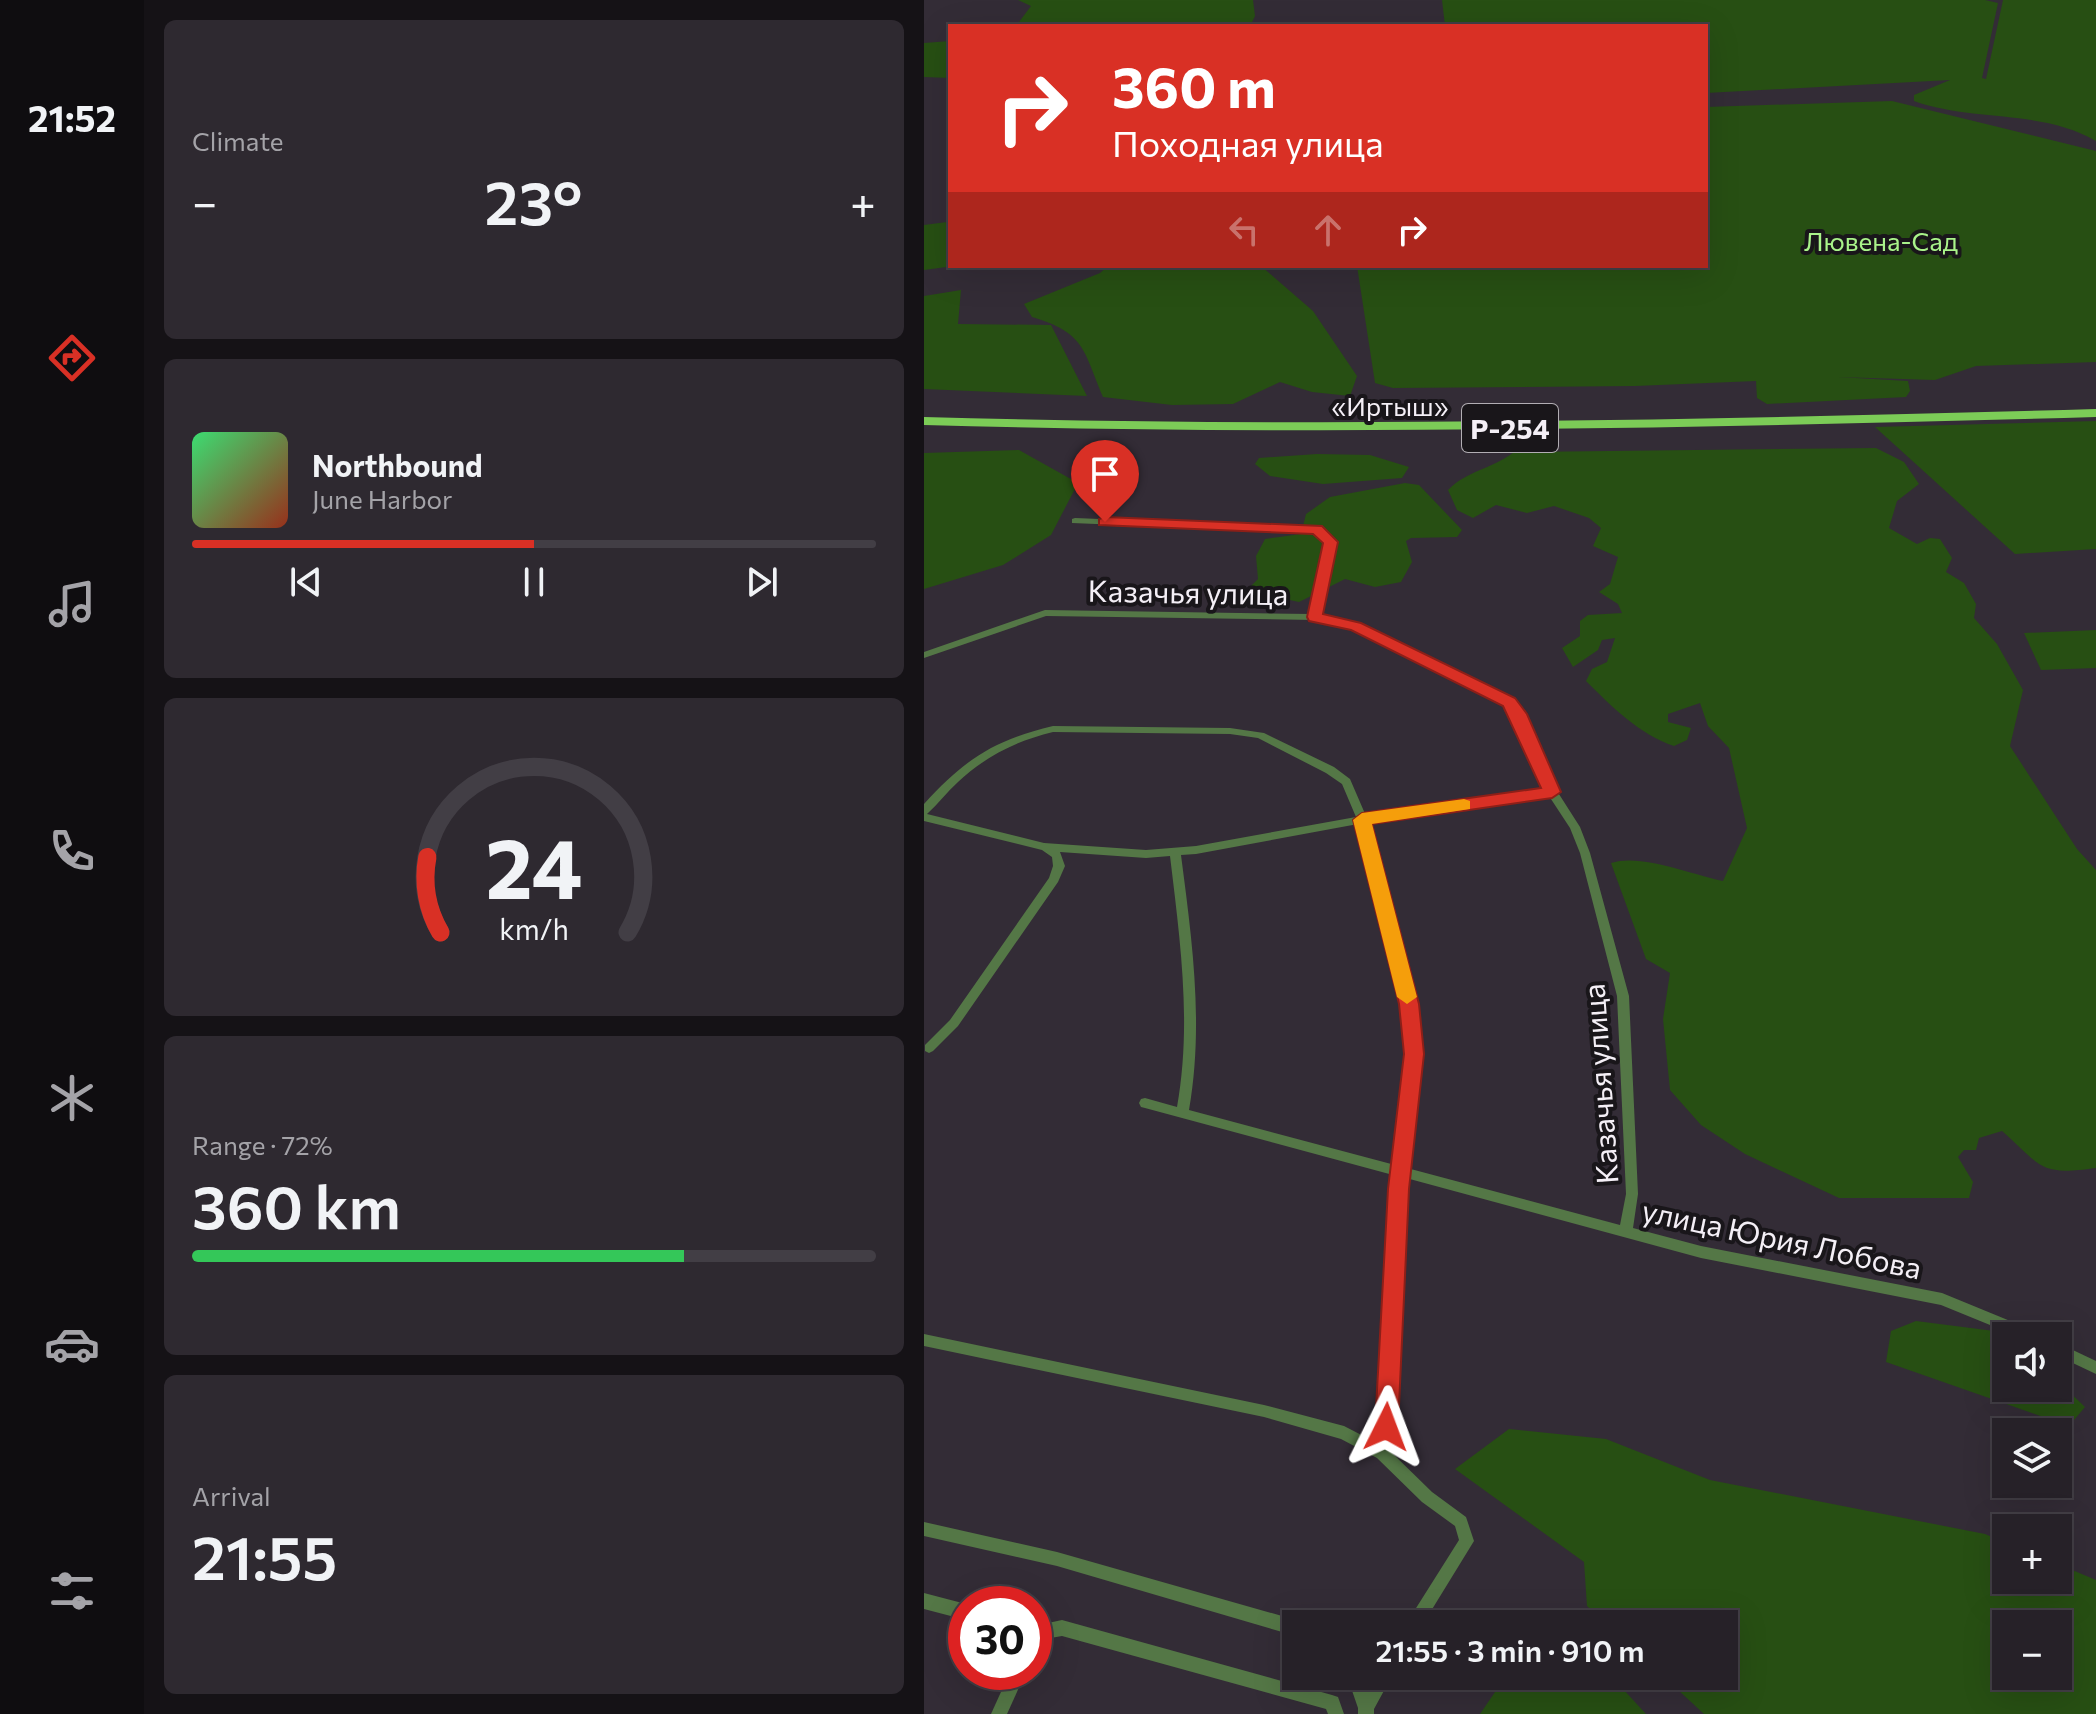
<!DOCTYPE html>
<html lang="en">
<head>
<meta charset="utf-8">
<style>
	body { margin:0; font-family:Commissioner,sans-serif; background:#2e2930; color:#f1f3f6; height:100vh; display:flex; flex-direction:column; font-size:30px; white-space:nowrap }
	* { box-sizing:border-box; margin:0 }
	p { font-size:26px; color:#a4a3a8 }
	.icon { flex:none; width:44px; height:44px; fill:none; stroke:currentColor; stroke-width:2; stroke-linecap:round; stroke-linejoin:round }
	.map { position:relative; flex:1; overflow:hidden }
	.panel { display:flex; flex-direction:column; gap:20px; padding:20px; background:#151216; width:780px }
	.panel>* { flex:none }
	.top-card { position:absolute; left:24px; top:24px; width:760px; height:244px; border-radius:0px; box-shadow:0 8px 32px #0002,0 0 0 2px #423e45; background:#d93025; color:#fff; overflow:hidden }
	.controls { position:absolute; left:1068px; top:1322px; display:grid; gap:16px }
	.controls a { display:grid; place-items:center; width:80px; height:80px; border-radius:0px; background:#262128; box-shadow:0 8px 32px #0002,0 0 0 2px #423e45; font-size:40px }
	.speed { position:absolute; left:24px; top:1586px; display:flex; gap:16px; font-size:40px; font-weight:700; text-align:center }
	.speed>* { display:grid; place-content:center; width:104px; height:104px; border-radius:50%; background:#262128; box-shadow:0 8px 32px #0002,0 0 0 2px #423e45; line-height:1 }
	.speed .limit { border:12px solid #d22; background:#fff; color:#111 }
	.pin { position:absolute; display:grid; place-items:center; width:68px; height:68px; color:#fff; margin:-82px -34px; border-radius:50% 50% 50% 0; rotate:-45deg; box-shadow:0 0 8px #0007 }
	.pin .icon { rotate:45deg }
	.me { position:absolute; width:88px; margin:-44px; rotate:3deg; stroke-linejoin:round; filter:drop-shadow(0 0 6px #0008) }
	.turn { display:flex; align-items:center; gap:28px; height:168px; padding:0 32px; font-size:36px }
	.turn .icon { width:104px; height:104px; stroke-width:2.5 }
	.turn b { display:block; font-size:56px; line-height:68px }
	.lanes { display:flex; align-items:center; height:76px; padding:0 32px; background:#0003; justify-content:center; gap:40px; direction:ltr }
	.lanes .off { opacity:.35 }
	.big { font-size:60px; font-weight:600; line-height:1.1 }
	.panel .widget { flex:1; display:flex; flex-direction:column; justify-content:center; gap:12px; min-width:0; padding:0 28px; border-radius:12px; background:#2e2930 }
	.panel .dial { align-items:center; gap:0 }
	.dial svg { height:208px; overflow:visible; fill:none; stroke:#423e45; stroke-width:7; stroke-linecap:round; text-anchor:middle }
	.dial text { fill:#f1f3f6; stroke:none }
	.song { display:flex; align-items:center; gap:24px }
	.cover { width:96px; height:96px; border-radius:12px; background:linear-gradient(135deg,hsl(140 70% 55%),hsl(10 70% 35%)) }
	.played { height:8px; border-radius:4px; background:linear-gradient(90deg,#d93025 50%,#423e45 50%) }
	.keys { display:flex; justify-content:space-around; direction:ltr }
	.heat { display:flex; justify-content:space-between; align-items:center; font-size:44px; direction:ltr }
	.charge { height:12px; border-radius:6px; background:linear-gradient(90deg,#34c759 72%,#423e45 0) }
	.trip { position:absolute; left:358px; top:1610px; width:456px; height:80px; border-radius:0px; background:#262128; box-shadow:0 8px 32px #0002,0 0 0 2px #423e45; font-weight:600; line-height:80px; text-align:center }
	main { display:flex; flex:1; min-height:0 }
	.tabs { display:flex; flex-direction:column; width:144px; justify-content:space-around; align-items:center; background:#0f0d10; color:#a4a3a8 }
	.tabs .icon { width:56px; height:56px }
	.tabs .selected { color:#d93025 }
	.tabs b { font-size:36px; color:#f1f3f6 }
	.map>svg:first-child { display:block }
	.green { fill:#274f13; fill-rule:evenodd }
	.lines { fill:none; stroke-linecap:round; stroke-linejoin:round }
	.minor { fill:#547746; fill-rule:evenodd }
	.trunk { fill:#7ccc57; fill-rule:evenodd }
	.route { fill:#d93025; stroke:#8d1f18; stroke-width:2 }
	.slow { fill:#f59e0b }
	.labels { text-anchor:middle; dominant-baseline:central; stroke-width:8; stroke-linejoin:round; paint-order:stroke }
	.far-park-label { font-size:26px; fill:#a9f38a; stroke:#19161a }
	.far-street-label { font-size:26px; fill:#f4eff6; stroke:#19161a }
	.shield { fill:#19161a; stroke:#b2aeb4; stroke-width:2 }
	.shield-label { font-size:28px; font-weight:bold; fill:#f4eff6 }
	.street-label { font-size:30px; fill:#f4eff6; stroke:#19161a }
</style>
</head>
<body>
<main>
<nav class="tabs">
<b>21:52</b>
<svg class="icon selected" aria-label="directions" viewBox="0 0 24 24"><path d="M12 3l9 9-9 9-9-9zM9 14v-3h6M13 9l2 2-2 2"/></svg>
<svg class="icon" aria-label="music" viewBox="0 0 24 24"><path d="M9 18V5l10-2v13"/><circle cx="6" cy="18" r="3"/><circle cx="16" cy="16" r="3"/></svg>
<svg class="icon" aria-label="phone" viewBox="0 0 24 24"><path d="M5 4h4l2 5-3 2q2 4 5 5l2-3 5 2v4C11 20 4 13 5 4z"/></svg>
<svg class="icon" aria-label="climate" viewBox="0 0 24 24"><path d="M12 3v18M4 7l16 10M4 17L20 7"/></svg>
<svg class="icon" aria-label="car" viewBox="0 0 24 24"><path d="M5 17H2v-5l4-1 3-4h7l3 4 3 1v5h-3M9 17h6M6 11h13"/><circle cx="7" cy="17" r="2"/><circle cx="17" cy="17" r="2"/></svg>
<svg class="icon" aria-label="filters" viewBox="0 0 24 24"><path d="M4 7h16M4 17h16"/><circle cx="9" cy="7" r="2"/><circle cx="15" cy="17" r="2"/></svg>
</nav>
<section class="panel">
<div class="widget"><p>Climate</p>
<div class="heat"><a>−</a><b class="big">23°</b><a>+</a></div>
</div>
<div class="widget">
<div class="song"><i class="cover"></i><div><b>Northbound</b><p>June Harbor</p></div></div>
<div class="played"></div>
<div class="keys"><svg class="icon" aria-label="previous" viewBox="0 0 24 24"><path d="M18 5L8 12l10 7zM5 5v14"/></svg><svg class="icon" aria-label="pause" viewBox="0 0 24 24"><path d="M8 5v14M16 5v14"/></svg><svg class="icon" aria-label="next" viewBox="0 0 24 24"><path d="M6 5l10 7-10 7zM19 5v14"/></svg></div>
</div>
<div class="widget dial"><svg viewBox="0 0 100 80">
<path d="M14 69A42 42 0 1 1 86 69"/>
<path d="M14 69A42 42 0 0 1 9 40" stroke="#d93025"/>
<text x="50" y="56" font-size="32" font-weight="700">24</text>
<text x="50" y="72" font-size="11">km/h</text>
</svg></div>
<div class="widget"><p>Range · 72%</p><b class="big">360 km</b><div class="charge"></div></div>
<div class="widget"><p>Arrival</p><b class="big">21:55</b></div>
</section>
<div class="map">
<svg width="1172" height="1714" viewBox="0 0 1172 1714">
	<rect width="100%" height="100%" fill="#332c36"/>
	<!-- green -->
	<g class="green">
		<polygon points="94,0 329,0 331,16 326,26 86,26 95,22 107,6"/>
		<path d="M518,0h543l13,3 -16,75 4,1 17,-79h93v141c-54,-32 -124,-19 -182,-40v-6l36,-15 -244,13v-67h-261z"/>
		<polygon points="26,41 26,78 0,77 0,43"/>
		<polygon points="968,101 1172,151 1172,362 1052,366 1011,380 914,377 984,381 986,391 982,397 843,404 833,398 832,381 711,386 469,388 451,383 433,266 782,266 782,107"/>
		<polygon points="23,222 26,266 30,266 0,270 0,225"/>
		<path d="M184,266h153l52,45 44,65 -7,20 -38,-4 -32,-10 -47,22 -61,1 -69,-8c-20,-48 -18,-64 -71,-80l-8,-13 76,-31z"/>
		<polygon points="37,290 34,324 127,325 163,396 0,389 0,296"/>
		<polygon points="1172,421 1172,549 1091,554 951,427"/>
		<path d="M952,448l28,14 15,22 -22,17 -8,27 28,16 13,-6 10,1 12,19 -6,14 18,11 12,21 -2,14 23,26 26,46 -13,56 67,103 19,21v298c-58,8 -53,-1 -94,-37l-23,7 -3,12h-12l-6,7 15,25 -4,16h-130l-94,-44 -44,-29 -31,-35 -7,-71 7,-46 -24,-14 -35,-96c30,-10 82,12 112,18l24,-53 -18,-80 -21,-22 -8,-23 -32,11v8l23,6 -4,12 -13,6c-34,-11 -63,-40 -88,-65l6,-12 15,-7 8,-24 -13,2 -4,10 -25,17 -11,-19 18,-12v-15l8,-6 34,-2 -4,-9 -19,-12 11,-8 8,-27 -25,-11 8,-18 -12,-10 -35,-12 -27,7 -31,-8 -23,13 -16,-8 -9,-20c20,-20 42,-20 66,-38z"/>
		<polygon points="95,450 154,483 127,535 79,565 0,589 0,453"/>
		<polygon points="393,454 446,455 485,467 478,478 399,484 346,476 331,464 335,458"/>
		<polygon points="481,483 495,485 538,530 533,537 487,538 482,541 488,562 477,582 451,587 421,579 375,602 356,598 343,586 326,605 311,602 334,579 332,556 341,539 377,534 382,514 406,497"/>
		<polygon points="1172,630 1172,668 1117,670 1100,633"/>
		<polygon points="992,1321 1086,1333 1089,1336 1082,1336 1082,1388 1134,1388 1134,1381 1161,1407 1145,1426 962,1362 967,1331"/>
		<path d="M585,1429l97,10 104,41 275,54 21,9v37h52v-16l38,16v134h-392l-41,-38h61v-52h-117l-20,-18 -3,-44 -129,-93zM1082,1624h52v52h-52z"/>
		<polygon points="582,1676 687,1676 722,1714 556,1714"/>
	</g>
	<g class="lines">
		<!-- minor -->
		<g class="minor">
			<path d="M151,518l245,10 15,14 -15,73 39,9 154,76 11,14 33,77 23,36 10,26 39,143 9,198 -5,34 68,18 241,47 95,39 2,4h-22l-76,-31 -240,-47 -295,-80 -17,272 43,42 34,25 8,24 -51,83h-17l53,-84 -4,-14 -33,-24 -45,-44 -36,-19 -77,-22 -340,-71v-12l340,71 80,21 31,16 18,-267 -248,-67 -4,-1 -2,-4 2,-4 4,-1 32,9c15,-84 3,-167 -7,-251l-24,2 -86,-6 5,14 -7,16 -100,144 -25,25 -4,2 -4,-2v-6l25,-25 99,-142 4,-12 -1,-9 -10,-7 -118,-29v-17c41,-45 70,-64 129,-78l177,2 34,5 70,34 16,12 16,37 180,-27 -32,-74 -9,-11 -152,-76 -38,-8 -269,-4 -122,42v-6l121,-42 266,4 14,-71 -10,-10 -243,-10v-4zM129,732l177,2 28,4 68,35 16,11 14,33 -160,29 -50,4 -102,-7 -117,-29c11,-10 20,-22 31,-32 28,-26 58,-41 95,-50zM625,796l21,32 10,25 37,143 9,198 -6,31 -213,-57 13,-114 -5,-50 -18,-79 -29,-102zM434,824l27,101 18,79 5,50 -13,111 -206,-55c15,-86 3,-170 -8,-255l15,-1z"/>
			<polygon points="1134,1343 1172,1361 1172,1374 1134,1356"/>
			<polygon points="0,1522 133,1552 372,1620 378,1624 372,1624 372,1636 133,1566 0,1536"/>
			<polygon points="0,1593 42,1604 42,1620 0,1609"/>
			<polygon points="138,1620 408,1695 414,1697 420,1714 404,1714 402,1709 138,1636 115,1640 110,1638 110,1626"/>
			<polygon points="86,1672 102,1672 83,1714 67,1714"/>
			<polygon points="423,1676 439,1676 444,1690 451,1676 468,1676 450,1709 450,1714 434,1714 434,1708"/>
		</g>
		<!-- trunk -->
		<path class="trunk" d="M1172,409v8c-391,11 -781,19 -1172,8v-8c391,11 781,3 1172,-8z"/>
	</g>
	<!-- route -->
	<polygon class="route" points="181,517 398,526 414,542 399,614 437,623 591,698 603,714 637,792 628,798 448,824 495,1004 500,1054 485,1189 474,1427 471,1435 462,1438 454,1435 451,1427 464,1189 480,1054 475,1004 429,820 438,813 617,788 579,706 427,630 385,621 383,617 399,543 389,534 175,525 175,519"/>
	<!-- slow -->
	<polygon class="slow" points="540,799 546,801 546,809 448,824 493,997 483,1004 473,997 429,820 438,813"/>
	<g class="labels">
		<!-- far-park labels -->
		<g class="far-park-label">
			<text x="957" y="240">Лювена-Сад</text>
		</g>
		<!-- far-street labels -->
		<g class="far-street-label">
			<text x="466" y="405">«Иртыш»</text>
		</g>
		<!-- shield labels -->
		<rect class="shield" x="538" y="404" width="96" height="48" rx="6"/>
		<g class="shield-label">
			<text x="586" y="428">Р-254</text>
		</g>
		<!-- street labels -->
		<g class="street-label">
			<text transform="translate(264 591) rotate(1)">Казачья улица</text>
			<text transform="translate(675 1084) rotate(-94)">Казачья улица</text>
			<text transform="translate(858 1238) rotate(12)">улица Юрия Лобова</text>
		</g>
	</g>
</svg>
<div class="controls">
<a><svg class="icon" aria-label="sound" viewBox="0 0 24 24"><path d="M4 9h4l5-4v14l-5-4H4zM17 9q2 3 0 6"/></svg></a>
<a><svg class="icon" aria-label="layers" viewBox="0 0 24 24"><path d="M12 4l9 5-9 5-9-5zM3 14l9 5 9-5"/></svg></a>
<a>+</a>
<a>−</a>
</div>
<div class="speed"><div class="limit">30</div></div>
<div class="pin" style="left:181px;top:522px;background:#d93025"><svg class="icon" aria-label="arrive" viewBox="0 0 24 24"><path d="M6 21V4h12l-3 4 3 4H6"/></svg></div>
<svg class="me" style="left:462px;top:1427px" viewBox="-20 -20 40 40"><path d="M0-17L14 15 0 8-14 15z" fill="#d93025" stroke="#fff" stroke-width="4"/></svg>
<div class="trip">21:55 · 3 min · 910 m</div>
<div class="top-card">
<div class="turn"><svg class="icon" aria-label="right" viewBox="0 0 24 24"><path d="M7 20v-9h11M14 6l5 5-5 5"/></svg><div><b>360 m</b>Походная улица</div></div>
<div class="lanes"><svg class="icon off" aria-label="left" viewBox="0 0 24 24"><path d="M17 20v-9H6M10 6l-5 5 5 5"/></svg><svg class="icon off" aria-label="ahead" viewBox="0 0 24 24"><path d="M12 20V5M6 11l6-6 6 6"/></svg><svg class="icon" aria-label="right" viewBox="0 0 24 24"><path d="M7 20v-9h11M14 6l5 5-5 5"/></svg></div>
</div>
</div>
</main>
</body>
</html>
